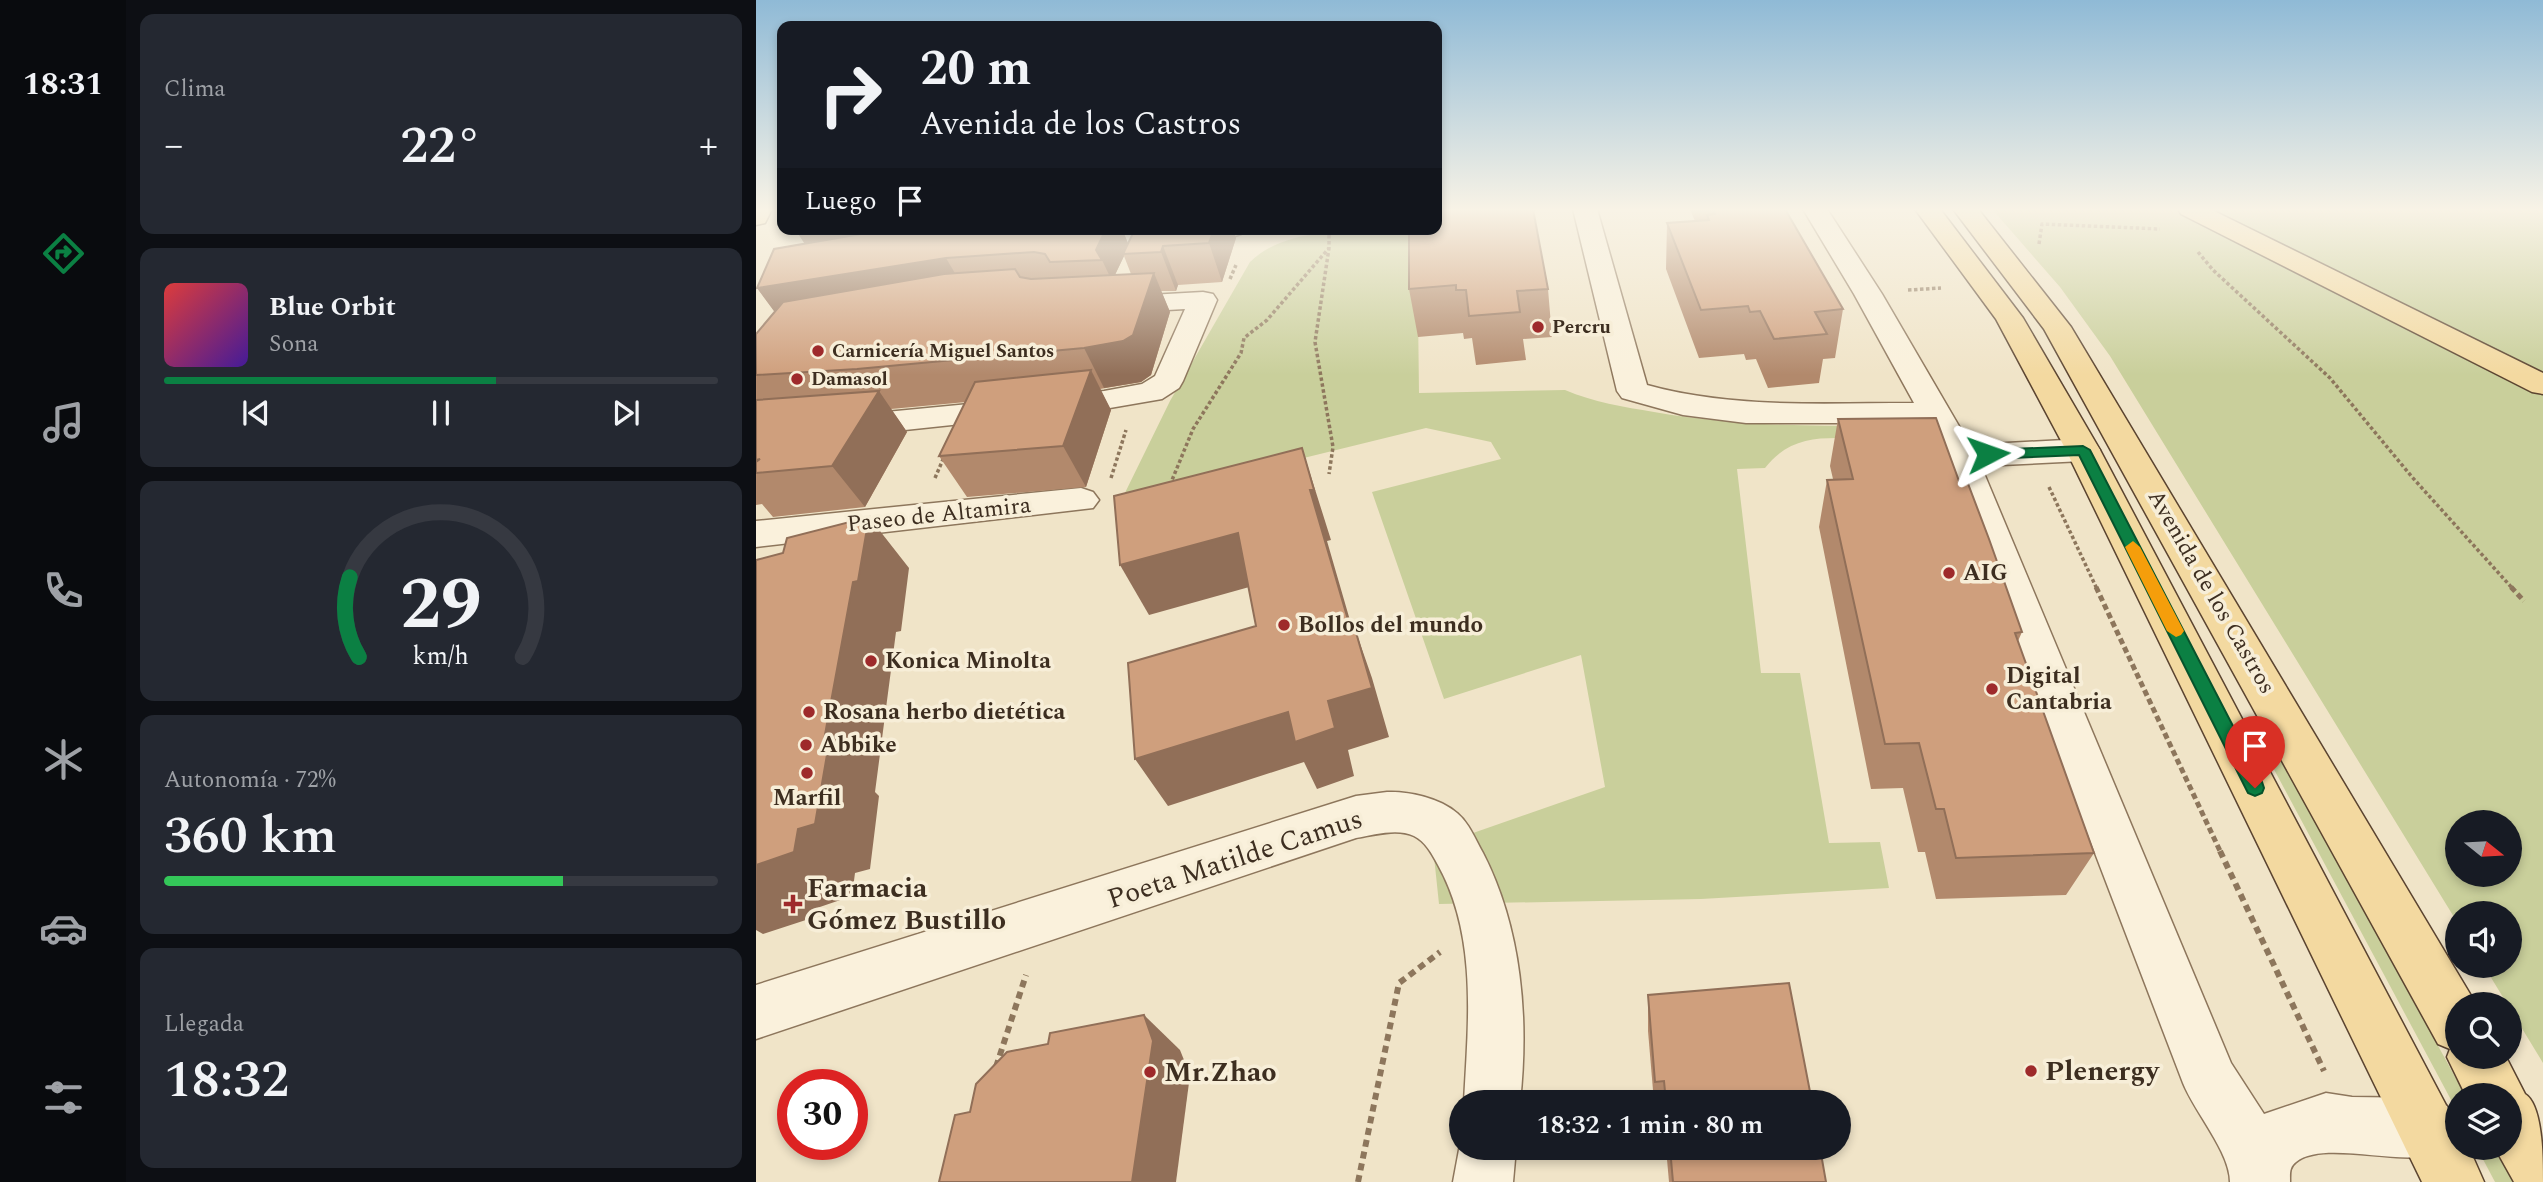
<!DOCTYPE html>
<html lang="es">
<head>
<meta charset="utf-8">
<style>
	body { margin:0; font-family:Spectral,serif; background:#242831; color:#f1f3f6; height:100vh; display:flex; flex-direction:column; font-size:26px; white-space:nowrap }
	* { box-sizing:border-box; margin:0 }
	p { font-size:23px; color:#9ea1a6 }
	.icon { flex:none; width:38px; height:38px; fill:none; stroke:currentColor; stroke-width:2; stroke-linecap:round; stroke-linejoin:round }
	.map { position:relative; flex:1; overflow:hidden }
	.side { display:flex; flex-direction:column; gap:14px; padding:14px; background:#0d0f14; width:630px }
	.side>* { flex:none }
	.banner { position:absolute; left:21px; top:21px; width:665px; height:214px; border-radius:14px; box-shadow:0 4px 10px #0003; background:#171b24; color:#f1f3f6; overflow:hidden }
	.needle { width:46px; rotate:108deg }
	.fabs { position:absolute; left:1689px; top:810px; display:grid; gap:14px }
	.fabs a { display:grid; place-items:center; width:77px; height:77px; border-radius:50%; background:#171b24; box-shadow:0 4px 10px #0003; font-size:35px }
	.speed { position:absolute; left:21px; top:1069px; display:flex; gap:14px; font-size:35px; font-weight:700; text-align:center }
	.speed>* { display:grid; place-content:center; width:91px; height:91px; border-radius:50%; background:#171b24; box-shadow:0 4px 10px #0003; line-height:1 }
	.speed .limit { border:10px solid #d22; background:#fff; color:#111 }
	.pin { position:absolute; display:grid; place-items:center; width:60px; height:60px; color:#fff; margin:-72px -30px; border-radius:50% 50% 50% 0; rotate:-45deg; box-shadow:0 0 7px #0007 }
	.pin .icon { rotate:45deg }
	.me { position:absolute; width:77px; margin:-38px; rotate:86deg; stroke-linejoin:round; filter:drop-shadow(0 0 5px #0008) }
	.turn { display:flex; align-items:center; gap:24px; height:147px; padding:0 28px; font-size:32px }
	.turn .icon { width:91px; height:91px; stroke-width:2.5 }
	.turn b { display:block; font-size:49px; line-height:60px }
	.then { display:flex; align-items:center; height:66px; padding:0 28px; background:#0003; gap:14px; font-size:26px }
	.big { font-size:52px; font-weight:600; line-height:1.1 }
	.side .tile { flex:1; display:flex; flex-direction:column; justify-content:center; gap:10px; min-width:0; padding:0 24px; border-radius:14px; background:#242831 }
	.side .dial { align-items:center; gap:0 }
	.dial svg { height:182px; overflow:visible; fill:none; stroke:#363941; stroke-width:7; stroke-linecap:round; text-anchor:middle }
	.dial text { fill:#f1f3f6; stroke:none }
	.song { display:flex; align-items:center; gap:21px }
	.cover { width:84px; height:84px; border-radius:10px; background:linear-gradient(135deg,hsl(0 70% 55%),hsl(260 70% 35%)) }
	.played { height:7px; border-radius:4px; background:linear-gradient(90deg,#0b8043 60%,#363941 60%) }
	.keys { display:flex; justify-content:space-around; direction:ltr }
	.heat { display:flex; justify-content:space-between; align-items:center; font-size:38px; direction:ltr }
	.charge { height:10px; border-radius:5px; background:linear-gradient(90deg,#34c759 72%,#363941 0) }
	.trip { position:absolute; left:693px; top:1090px; width:402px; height:70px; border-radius:35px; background:#171b24; box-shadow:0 4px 10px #0003; font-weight:600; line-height:70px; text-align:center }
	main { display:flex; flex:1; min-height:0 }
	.dock { display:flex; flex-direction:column; width:126px; justify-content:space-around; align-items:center; background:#090b0e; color:#9ea1a6 }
	.dock .icon { width:49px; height:49px }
	.dock .on { color:#0b8043 }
	.dock b { font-size:32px; color:#f1f3f6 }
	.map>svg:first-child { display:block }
	.green { fill:#c9cf9b; fill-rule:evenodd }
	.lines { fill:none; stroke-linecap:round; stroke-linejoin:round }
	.minor-casing { stroke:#8d765c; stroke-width:3 }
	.major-casing { stroke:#5b4430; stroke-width:3 }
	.path-far2 { stroke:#8d765c; stroke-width:3.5; stroke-dasharray:3.5 2.5; stroke-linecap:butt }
	.path-far1 { stroke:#8d765c; stroke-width:5; stroke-dasharray:6 3.5; stroke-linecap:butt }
	.path { stroke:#8d765c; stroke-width:6; stroke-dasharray:7 5; stroke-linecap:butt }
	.minor { fill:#faf1dc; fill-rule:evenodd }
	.major { fill:#f3d9a0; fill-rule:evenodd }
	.wall { fill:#b2896c; fill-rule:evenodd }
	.shaded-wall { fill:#916f58 }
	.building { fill:#cf9f7d; stroke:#916f58; stroke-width:2 }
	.route { fill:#0b8043; stroke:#07532c; stroke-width:2 }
	.slow { fill:#f59e0b }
	.poi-dot { fill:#9e2a2b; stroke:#f7eed8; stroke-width:2.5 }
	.labels { text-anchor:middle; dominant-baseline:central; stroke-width:7; stroke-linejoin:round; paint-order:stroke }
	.far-poi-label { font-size:19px; font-weight:bold; fill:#3d2e20; stroke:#f7eed8; text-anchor:start }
	.street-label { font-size:23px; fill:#3d2e20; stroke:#f7eed8 }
	.poi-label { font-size:23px; font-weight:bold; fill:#3d2e20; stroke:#f7eed8; text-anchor:start }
	.near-street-label { font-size:28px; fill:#3d2e20; stroke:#f7eed8 }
	.near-poi-label { font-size:28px; font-weight:bold; fill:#3d2e20; stroke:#f7eed8; text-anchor:start }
</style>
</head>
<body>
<main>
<nav class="dock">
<b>18:31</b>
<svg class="icon on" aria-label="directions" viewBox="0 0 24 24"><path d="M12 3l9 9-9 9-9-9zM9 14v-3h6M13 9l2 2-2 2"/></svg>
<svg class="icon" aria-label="music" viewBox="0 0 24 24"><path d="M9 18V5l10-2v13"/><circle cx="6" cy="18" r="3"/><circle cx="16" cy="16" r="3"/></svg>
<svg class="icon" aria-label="phone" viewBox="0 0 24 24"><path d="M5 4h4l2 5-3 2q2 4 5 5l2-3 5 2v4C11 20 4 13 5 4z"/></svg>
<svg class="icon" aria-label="climate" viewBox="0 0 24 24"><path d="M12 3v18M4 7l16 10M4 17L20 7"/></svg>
<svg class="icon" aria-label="car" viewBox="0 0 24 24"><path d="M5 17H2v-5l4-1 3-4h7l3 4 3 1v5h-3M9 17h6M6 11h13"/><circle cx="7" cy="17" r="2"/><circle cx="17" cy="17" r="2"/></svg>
<svg class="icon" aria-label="filters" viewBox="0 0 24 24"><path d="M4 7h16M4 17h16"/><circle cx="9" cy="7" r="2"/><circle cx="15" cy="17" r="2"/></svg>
</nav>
<section class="side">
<div class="tile"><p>Clima</p>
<div class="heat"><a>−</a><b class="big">22°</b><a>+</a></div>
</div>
<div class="tile">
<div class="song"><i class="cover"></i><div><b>Blue Orbit</b><p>Sona</p></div></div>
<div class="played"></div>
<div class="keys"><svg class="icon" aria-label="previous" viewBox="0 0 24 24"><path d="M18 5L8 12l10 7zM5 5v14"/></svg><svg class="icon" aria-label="pause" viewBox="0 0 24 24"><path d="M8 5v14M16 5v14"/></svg><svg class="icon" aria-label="next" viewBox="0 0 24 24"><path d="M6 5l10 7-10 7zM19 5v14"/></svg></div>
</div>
<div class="tile dial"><svg viewBox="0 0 100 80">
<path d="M14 69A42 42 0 1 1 86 69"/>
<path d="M14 69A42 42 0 0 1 10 34" stroke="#0b8043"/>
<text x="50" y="56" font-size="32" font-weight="700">29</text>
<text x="50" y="72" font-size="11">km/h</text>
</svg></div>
<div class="tile"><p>Autonomía · 72%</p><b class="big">360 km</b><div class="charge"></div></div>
<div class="tile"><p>Llegada</p><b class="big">18:32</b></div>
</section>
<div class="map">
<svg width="1787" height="1182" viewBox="0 0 1787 1182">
	<rect width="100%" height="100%" fill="#f0e4c8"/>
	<!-- green -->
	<g class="green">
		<path d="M1236,209h551v854l-59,-97h26v-52h-53v8l-347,-566 -50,-69zM1701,822h53v53h-53z"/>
		<path d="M608,229h53l2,164 146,-3c28,12 59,17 89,22 75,13 143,14 219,14l4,13c-44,0 -83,-9 -112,29l-28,1 24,204h39l29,170 51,-1 9,46 -188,11 -262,5 -6,-57 172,-60 -24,-132 -137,44 -72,-207 129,-33 -10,-17 -65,-14 -306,75 50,-102 80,-139c30,-29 74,-29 114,-33z"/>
		<polygon points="1502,717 1709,1095 1701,1096 1701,1111 1491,719"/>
		<polygon points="1721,1148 1738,1148 1757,1182 1739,1182"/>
	</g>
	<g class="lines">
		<!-- minor casing -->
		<g class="minor-casing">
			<g id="minor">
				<path d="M817,209h24l50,176c87,24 177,18 267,18l-60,-109 -51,-85h24l55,85 88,151 113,-6 12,4 5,7 -5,7 -12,4 -102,5 250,597 33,51 62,-21 26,4 74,1 21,8 8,21 -8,21c-7,2 -14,7 -21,8 -34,7 -105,-15 -130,6 -7,5 -6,12 -6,20h-60c0,-30 -35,-69 -47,-99l-240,-627 -18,-33h-179l-63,-8 -61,-17 -5,-7z"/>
				<polygon points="362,229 488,229 485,234 476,237 317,248 308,245 304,240 308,235"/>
				<polygon points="447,292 457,294 461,300 427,381 423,388 406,399 348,409 130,432 0,440 0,420 130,412 348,391 386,384 399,376 429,309 357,313 347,311 343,305 347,299 357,297"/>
				<polygon points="325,488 337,492 343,500 337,508 0,547 0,521"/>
				<path d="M631,792c21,-1 53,6 70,21 12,10 18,26 26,40 39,76 46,166 37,249h-56c4,-78 14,-165 -26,-237 -6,-11 -12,-23 -24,-29 -17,-8 -40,-1 -58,2l-600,201v-54l600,-189z"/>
				<polygon points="705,1139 705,1148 760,1148 757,1182 697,1182"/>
			</g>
		</g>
		<!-- major casing -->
		<g class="major-casing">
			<g id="major">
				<polygon points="0,209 16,209 9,223 0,225"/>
				<polygon points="1159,209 1184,209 1267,318 1344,450 1701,1126 1701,1148 1713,1148 1728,1182 1666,1182 1310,450 1240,319"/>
				<path d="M1197,209h25l93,118 405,677h-19v53h49l19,37c18,11 18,65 18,88h-29l-19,-34h15v-52h-44l-19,-39 3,-8 -12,-5 -394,-715z"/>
				<polygon points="1422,209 1454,209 1787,373 1787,394 1776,392 1425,214"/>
			</g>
		</g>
		<!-- path-far2 -->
		<g class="path-far2">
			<polyline points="573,229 573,248 559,342 577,447 573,474"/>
			<polyline points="1283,244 1286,224 1404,229"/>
			<polyline points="1442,252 1457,270 1574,378 1656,477 1757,589"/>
			<polyline points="474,279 480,265"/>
			<polyline points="1152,290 1185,288"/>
			<polyline points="179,478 188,457"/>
			<polyline points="355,478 370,430"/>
			<polyline points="414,485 437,429 485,353 488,338 511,320 573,248"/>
			<polyline points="1293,487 1341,589"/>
		</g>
		<!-- path-far1 -->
		<g class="path-far1">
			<polyline points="1340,587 1465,853"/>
			<polyline points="1755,587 1768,601"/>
		</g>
		<!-- path -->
		<g class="path">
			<polyline points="1464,851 1568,1071"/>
			<polyline points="240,1067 270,975"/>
			<polyline points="602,1182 643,983 684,952"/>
		</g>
		<!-- minor -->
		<use href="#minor" class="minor"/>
		<!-- major -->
		<use href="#major" class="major"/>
	</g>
	<!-- wall -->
	<g class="wall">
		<polygon points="934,209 1029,209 1087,309 1079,358 1067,359 1063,383 1012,388 1000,359 990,360 988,354 943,358 910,269 911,223 939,221"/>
		<path d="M39,229h327l6,14 7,-14h98l3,9 -14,44 -44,3 -2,6h-15l9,21 -19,63 -10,7 -41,7 11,21 -25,77 -119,10 -28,-41 27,-54 -75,7 16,23 -42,75 -92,10 -11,-13 -6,1v-171l19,-22 -18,-24 48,-44zM368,256l7,18 -16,1z"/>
		<polygon points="653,229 792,289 796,337 767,339 770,360 720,365 716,338 708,339 707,333 662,337 653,289"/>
		<polygon points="1082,419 1203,481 1266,632 1262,641 1338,853 1310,895 1180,899 1169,852 1162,852 1147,788 1115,789 1063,527 1071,480 1077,479 1074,466"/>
		<polygon points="892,995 1056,1102 898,1102 892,1031"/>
		<polygon points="910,1148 1064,1148 1070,1182 913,1182"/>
	</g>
	<!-- shaded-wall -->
	<g class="shaded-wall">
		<polygon points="39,229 177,229 59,259"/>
		<polygon points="350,229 366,229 373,246 367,254 368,256 356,281 346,260 340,250"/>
		<polygon points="458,229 477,229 480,238 466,282 453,243"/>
		<polygon points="407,246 422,285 420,291 405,252"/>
		<polygon points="190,258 210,292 26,322 1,288"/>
		<polygon points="398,273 414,312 395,375 385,382 348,388 328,348"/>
		<polygon points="335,370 355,410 330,487 307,446"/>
		<polygon points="123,391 151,432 109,507 76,466"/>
		<polygon points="546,448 575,540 571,541 611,679 595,630 554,490"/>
		<polygon points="113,517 153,568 145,631 140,632 119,792 123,796 114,869 99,873 96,896 58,909 56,918 7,934 0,930 0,865 42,829 66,751 97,582"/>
		<polygon points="482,533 504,584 393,615 364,565"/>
		<polygon points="599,629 616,678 633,737 592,750 598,776 561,789 548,762 412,806 379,759 532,712 572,701"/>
		<polygon points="388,1015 424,1050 434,1075 420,1182 376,1182"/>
	</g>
	<!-- building -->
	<g class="building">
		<polygon points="681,209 777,209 792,289 761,291 764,312 713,316 710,290 700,290 700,285 653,289 653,229 681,229"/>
		<polygon points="957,209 1029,209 1087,309 1059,312 1071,334 1018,339 1004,311 994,312 992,306 945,310 911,223 953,220 951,215 959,214"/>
		<polygon points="134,229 350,229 340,250 346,260 294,262 289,254 278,252 190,258 1,288 18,249"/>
		<polygon points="379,229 458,229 453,243 407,246 405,252 367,254"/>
		<polygon points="259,269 264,277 275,279 398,273 377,335 367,341 328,348 101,369 0,375 0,334 27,302 188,274"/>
		<polygon points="335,370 307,446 183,456 219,382"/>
		<polygon points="123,391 76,466 0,473 0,462 4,459 0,460 0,400"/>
		<polygon points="1180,418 1203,481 1211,481 1233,539 1266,632 1259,633 1338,853 1200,858 1188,809 1180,809 1163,743 1129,744 1071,480 1097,479 1082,419"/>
		<polygon points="546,448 558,490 554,490 595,630 599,629 616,688 572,701 579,728 539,742 532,712 379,759 372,663 500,626 482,533 364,565 358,496"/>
		<polygon points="113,517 102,581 97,582 66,751 72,749 59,824 42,829 38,852 0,865 0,560 27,553 31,538"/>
		<polygon points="1033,983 1056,1102 910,1102 908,1081 899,1082 892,995"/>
		<polygon points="388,1015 397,1041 376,1182 183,1182 199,1115 214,1112 220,1084 251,1052 292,1044 294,1033"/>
		<polygon points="914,1148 1064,1148 1070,1182 917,1182"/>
	</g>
	<!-- sky -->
	<linearGradient id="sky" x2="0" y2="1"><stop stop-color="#8fbad6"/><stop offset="0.56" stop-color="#f8f3e6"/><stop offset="1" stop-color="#f8f3e6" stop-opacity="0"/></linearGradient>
	<rect width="1787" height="375" fill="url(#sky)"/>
	<!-- route -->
	<polygon class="route" points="1327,446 1334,450 1506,782 1508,788 1506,793 1499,796 1492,793 1323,455 1232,459 1225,454 1232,450"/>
	<!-- slow -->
	<polygon class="slow" points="1377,541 1384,547 1428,631 1425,635 1420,637 1411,631 1369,547"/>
	<!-- markers -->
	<g class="poi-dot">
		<circle cx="782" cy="327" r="7"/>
		<circle cx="62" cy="351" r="7"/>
		<circle cx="41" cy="379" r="7"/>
		<circle cx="1193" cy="573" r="7"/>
		<circle cx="528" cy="625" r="7"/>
		<circle cx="115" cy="661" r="7"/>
		<circle cx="1236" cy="689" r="7"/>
		<circle cx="53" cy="712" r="7"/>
		<circle cx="50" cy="745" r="7"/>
		<circle cx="51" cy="773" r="7"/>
		<path d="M33.5 893.5h7v7h7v7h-7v7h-7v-7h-7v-7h7z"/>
		<circle cx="1275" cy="1071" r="7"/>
		<circle cx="394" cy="1072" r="7"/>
	</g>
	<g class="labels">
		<!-- far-poi labels -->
		<g class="far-poi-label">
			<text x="796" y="327">Percru</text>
			<text x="76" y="351">Carnicería Miguel Santos</text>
			<text x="55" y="379">Damasol</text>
		</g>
		<!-- street labels -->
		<g class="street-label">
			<text transform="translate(183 515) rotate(-6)">Paseo de Altamira</text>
			<text transform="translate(1455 592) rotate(60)">Avenida de los Castros</text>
		</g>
		<!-- poi labels -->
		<g class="poi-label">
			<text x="1207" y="573">AIG</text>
			<text x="542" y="625">Bollos del mundo</text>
			<text x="129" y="661">Konica Minolta</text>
			<text x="1250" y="676">Digital<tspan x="1250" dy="26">Cantabria</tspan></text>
			<text x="67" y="712">Rosana herbo dietética</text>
			<text x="64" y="745">Abbike</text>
			<text x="51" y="798" text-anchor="middle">Marfil</text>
		</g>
		<!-- near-street labels -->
		<g class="near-street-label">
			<text transform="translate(479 859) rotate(-18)">Poeta Matilde Camus</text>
		</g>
		<!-- near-poi labels -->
		<g class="near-poi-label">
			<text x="51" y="888">Farmacia<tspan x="51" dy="32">Gómez Bustillo</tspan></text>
			<text x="1289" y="1071">Plenergy</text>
			<text x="408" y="1072">Mr.Zhao</text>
		</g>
	</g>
</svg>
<div class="fabs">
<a><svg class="needle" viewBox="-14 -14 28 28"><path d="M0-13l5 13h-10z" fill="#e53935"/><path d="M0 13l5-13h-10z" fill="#9ea1a6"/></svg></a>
<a><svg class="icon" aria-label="sound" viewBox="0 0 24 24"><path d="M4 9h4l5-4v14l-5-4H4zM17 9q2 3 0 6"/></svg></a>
<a><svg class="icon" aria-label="search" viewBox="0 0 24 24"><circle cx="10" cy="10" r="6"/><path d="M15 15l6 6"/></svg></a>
<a><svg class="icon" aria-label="layers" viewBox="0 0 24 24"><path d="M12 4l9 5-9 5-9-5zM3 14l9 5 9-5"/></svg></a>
</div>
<div class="speed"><div class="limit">30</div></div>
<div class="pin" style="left:1499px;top:788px;background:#d93025"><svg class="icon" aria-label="arrive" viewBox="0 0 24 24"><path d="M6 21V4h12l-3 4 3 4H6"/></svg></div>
<svg class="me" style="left:1232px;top:454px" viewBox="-20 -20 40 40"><path d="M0-17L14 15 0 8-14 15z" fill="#0b8043" stroke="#fff" stroke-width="4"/></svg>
<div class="trip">18:32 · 1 min · 80 m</div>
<div class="banner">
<div class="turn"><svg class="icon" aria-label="right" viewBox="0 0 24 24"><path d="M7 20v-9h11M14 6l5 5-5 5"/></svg><div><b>20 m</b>Avenida de los Castros</div></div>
<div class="then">Luego<svg class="icon" aria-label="arrive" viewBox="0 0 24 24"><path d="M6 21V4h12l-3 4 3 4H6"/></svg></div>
</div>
</div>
</main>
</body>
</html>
